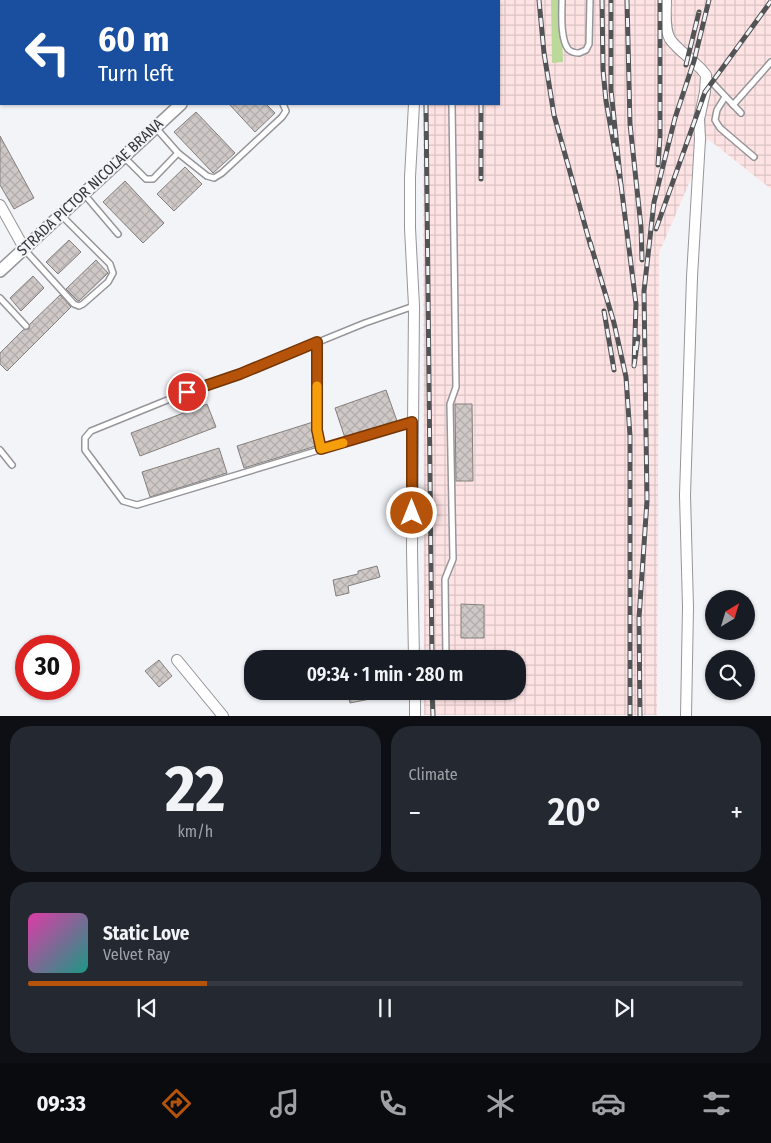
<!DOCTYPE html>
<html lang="en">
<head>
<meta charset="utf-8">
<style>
	body { margin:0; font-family:"Fira Sans Condensed",sans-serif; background:#242831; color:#f1f3f6; height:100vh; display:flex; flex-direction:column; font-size:19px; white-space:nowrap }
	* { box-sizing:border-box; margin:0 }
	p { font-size:16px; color:#9ea1a6 }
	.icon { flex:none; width:28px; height:28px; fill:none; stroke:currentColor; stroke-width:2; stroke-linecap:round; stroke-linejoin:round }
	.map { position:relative; height:716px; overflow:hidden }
	.side { display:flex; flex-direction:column; gap:10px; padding:10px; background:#0d0f14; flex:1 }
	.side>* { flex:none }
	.banner { position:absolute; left:0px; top:0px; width:500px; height:105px; box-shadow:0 1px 4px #0004; background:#1a4fa0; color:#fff; overflow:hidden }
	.needle { width:32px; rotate:38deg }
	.fabs { position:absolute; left:705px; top:590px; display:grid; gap:10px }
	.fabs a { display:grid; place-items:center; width:50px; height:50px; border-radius:50%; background:#171b24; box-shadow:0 1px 4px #0004; font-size:25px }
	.speed { position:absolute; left:15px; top:635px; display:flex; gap:10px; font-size:25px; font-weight:700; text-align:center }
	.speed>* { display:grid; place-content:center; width:65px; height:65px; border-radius:50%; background:#171b24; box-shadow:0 1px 4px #0004; line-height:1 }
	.speed .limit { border:8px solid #d22; background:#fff; color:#111 }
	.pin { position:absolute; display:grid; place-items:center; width:42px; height:42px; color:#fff; margin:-21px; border:2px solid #fff; border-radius:50%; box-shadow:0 1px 5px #0007 }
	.me { position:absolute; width:55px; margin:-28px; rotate:0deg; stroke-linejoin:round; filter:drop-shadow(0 0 4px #0008) }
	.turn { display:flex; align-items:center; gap:18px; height:105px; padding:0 15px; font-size:22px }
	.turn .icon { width:65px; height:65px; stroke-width:2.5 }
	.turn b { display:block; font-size:35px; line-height:42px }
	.big { font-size:38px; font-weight:600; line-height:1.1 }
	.side .card { flex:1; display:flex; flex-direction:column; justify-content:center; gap:8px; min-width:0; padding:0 18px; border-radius:20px; background:#242831 }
	.side .dial { align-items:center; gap:0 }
	.dial b { font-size:65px; line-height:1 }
	.song { display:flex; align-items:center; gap:15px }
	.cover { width:60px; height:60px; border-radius:8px; background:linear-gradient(135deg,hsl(320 70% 55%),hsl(170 70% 35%)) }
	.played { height:5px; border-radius:2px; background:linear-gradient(90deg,#b45309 25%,#363941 25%) }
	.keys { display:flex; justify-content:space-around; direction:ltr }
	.heat { display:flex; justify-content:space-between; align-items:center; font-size:28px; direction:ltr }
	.side .tiles { flex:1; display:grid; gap:10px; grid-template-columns:1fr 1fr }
	.card:last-child { grid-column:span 2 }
	.trip { position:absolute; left:244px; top:650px; width:282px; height:50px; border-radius:20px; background:#171b24; box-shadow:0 1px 4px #0004; font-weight:600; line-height:50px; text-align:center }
	.tab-bar { display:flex; height:80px; justify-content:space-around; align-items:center; background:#090b0e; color:#9ea1a6 }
	.tab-bar .icon { width:35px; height:35px }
	.tab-bar .selected { color:#b45309 }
	.tab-bar b { font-size:22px; color:#f1f3f6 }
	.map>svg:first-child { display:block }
	.industrial { fill:url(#industrial-grid) }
	.green { fill:#bbd998 }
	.building { fill:url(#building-cross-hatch); stroke:#85807e }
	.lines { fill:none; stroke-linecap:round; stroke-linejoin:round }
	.service-casing { stroke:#96969a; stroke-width:8 }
	.minor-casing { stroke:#96969a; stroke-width:12 }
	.tertiary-casing { stroke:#96969a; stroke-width:14 }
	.service { stroke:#fff; stroke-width:5 }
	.minor { stroke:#fff; stroke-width:10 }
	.tertiary { stroke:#fff; stroke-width:11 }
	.rail-casing { stroke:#525355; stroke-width:5 }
	.rail { stroke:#f3f4f8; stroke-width:3; stroke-dasharray:9; stroke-linecap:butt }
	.route-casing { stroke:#753606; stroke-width:12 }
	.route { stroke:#b45309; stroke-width:9 }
	.slow { stroke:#f59e0b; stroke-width:9 }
	.labels { text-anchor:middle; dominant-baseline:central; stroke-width:4; stroke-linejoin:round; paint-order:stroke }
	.street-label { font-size:15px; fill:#373739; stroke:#f3f4f8 }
</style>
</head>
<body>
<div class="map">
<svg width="771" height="716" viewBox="0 0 771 716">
	<defs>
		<pattern id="industrial-grid" width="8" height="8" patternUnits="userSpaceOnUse" patternTransform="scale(1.25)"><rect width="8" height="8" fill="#fee3e4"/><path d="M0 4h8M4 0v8" fill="none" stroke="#dac3c4"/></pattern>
		<pattern id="building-cross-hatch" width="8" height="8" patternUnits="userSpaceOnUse" patternTransform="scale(1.25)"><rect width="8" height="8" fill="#cec9c7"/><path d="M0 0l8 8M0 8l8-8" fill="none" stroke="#b2adac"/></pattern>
	</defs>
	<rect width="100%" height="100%" fill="#f3f4f8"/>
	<!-- industrial -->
	<polygon class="industrial" points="424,0 771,0 771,189 708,139 659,253 657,715 424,715 424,691 518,691 518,659 424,659 423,104 499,104 499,1"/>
	<!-- green -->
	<polygon class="green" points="551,0 561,0 563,62 552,63"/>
	<!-- building -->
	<g class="building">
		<polygon points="229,104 266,104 275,113 255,132"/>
		<polygon points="196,112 235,153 213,173 174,132"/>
		<polygon points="0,136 34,198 14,209 0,185"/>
		<polygon points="185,167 202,184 174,211 157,194"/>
		<polygon points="125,181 164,223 143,243 103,202"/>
		<polygon points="69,240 81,252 58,274 46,262"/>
		<polygon points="96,260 108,273 79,301 77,300 66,289"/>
		<polygon points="33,276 44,288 21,311 10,298"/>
		<polygon points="60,295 71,307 7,371 0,364 0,353 23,330 29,329 30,324"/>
		<polygon points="386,390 397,421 345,438 335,408"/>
		<polygon points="207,404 216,427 140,456 131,433"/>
		<polygon points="455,404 472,404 473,481 456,481"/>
		<polygon points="313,422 316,446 244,468 237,446"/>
		<polygon points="219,448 227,473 150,497 142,472"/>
		<polygon points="377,566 380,577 348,586 349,593 336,596 333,580 358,574 358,571"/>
		<polygon points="461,604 484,605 484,638 461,638"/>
		<polygon points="159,660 172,676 159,687 145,671"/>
		<polygon points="347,691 368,691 370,699 350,703"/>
	</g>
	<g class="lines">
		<!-- service casing -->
		<g class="service-casing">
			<g id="service">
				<polyline points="451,0 451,1"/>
				<path d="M562,0c0,13 -2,38 6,49 3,3 8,4 11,4l7,-3 3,-6 1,-44"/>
				<polyline points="403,1 404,0"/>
				<polyline points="706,76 741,113"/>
				<polyline points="725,97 717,110 715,120 720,128 754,157"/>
				<polyline points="733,105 771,62"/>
				<polyline points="178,153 207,176 214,178 222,173 282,117 286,111 283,104"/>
				<polyline points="124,157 146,179 153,179 178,153 156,128"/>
				<polyline points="84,194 118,234"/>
				<polyline points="24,249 74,304 79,306 83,304 108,282 113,273 110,264 61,215"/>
				<polyline points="0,298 26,326"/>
				<polyline points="317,343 317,430 321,449"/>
				<polyline points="412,422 137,505 123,501 85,450 85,438 91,431 187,392 240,374 365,323 414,306"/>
				<polyline points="0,450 12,465"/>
				<polyline points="446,659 445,579 453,559 450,404 456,387 452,104"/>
			</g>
		</g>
		<!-- minor casing -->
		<g class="minor-casing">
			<g id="minor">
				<path d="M666,0c0,12 -2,28 4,39 9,13 26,22 36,36l-1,17 -6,27 1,20 -8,138 -7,218 3,112 -2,109"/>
				<polyline points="415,1 415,0"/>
				<polyline points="414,104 410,177 410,228 414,306 412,549 414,659"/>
				<polyline points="0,205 24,248"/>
				<polyline points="177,660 223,716"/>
				<polyline points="415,691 415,716"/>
			</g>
		</g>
		<!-- tertiary casing -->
		<g class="tertiary-casing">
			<g id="tertiary">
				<polyline points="137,0 137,1"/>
				<polyline points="293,1 294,0"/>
				<polyline points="0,271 181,104"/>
			</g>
		</g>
		<!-- service -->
		<use href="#service" class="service"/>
		<!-- minor -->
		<use href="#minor" class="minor"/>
		<!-- tertiary -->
		<use href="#tertiary" class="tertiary"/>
		<!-- rail casing -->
		<g class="rail-casing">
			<g id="rail">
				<polyline points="425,0 425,1"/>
				<polyline points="539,0 544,53 554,115 591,247"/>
				<polyline points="602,0 603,70 606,101 621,185 611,90 611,0"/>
				<polyline points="627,0 630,124 641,227 642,260"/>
				<polyline points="481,1 481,0"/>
				<polyline points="686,65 699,12"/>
				<polyline points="426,104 432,659"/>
				<polyline points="481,104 481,179"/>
				<polyline points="658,165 660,137 660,0"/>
				<polyline points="621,185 636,304 634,366 638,337"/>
				<polyline points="656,229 705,92 771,1"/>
				<polyline points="590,242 614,323 626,377 630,436 630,716"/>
				<polyline points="604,311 614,370"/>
				<polyline points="432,691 433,716"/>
				<polyline points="640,716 639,618 647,501 644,291 654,202 675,118 694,61 709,0"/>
			</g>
		</g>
		<!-- rail -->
		<use href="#rail" class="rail"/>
	</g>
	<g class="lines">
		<!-- route casing -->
		<g class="route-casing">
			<polyline id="route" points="187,392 240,374 317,342 317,430 321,449 412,422 412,513"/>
		</g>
		<!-- route -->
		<use href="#route" class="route"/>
		<!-- slow -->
		<polyline class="slow" points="317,386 317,430 321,449 343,443"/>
	</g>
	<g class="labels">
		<!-- street labels -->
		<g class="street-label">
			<text transform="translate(90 187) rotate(-43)">STRADA PICTOR NICOLAE BRANA</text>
		</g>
	</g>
</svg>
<div class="fabs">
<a><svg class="needle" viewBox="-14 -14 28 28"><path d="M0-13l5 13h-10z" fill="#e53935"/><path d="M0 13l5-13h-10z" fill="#9ea1a6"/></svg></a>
<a><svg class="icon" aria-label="search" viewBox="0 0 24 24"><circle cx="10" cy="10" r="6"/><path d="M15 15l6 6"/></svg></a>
</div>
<div class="speed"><div class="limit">30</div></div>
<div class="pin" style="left:187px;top:392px;background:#d93025"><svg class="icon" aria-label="arrive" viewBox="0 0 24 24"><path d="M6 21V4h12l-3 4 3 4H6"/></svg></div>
<svg class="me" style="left:412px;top:513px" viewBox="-20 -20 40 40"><circle r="17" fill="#b45309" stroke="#fff" stroke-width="3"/><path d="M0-11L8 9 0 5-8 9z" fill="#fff"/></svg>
<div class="trip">09:34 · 1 min · 280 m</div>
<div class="banner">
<div class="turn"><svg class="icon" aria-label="left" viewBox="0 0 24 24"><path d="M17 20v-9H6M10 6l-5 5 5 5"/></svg><div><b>60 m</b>Turn left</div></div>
</div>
</div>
<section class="side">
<div class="tiles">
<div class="card dial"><b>22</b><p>km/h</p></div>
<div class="card"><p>Climate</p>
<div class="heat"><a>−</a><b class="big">20°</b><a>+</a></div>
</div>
<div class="card">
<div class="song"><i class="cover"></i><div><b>Static Love</b><p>Velvet Ray</p></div></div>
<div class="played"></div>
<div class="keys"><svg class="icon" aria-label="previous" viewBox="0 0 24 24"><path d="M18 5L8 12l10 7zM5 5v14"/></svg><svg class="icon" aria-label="pause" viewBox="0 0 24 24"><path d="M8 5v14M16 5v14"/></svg><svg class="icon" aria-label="next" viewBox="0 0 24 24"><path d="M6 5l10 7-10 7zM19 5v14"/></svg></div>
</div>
</div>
</section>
<nav class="tab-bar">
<b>09:33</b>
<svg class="icon selected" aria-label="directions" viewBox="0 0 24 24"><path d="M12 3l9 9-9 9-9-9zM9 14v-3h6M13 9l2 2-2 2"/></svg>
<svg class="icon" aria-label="music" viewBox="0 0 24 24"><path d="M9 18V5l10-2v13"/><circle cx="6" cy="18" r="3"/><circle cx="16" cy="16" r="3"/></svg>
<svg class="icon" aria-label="phone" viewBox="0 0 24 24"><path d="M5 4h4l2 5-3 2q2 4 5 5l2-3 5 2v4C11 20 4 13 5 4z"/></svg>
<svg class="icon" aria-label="climate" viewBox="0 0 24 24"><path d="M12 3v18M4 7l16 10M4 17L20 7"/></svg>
<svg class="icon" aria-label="car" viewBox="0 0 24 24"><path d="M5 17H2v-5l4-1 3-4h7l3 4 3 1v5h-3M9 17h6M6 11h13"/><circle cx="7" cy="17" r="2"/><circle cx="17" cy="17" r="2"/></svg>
<svg class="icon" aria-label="filters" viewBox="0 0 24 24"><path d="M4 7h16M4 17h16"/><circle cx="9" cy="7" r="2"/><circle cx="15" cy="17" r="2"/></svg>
</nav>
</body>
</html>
